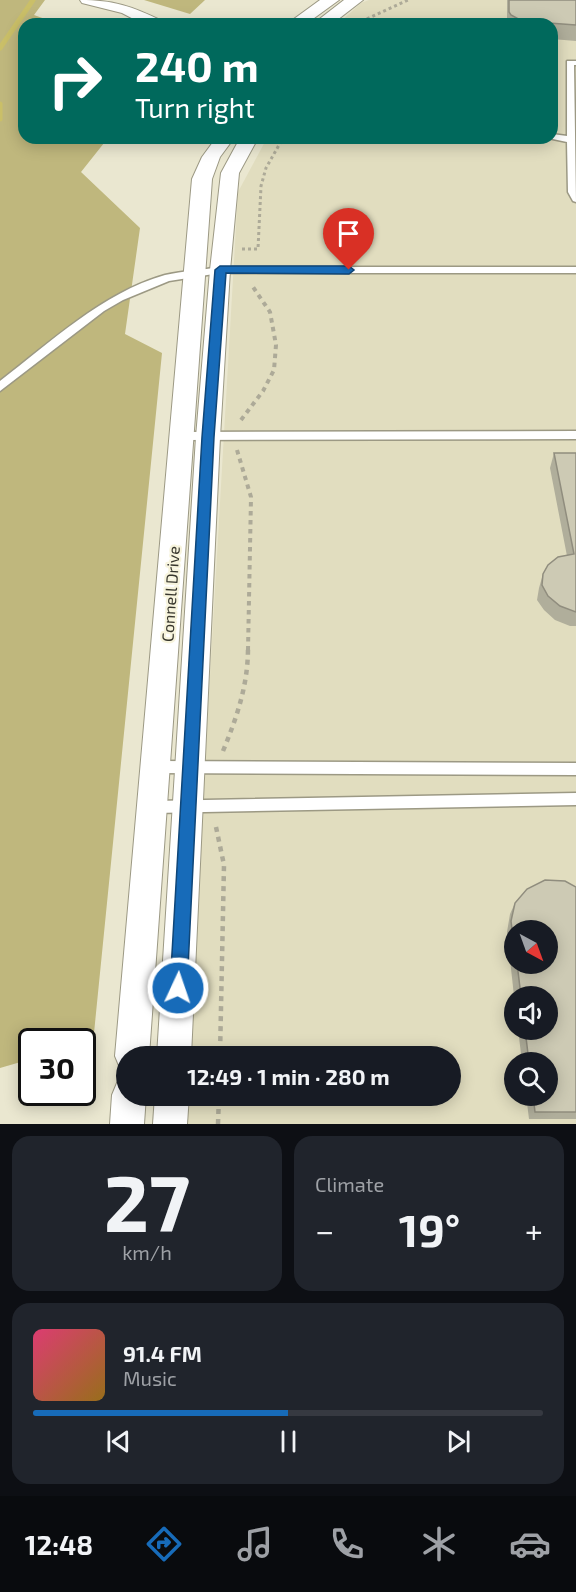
<!DOCTYPE html>
<html lang="en">
<head>
<meta charset="utf-8">
<style>
	body { margin:0; font-family:"Exo 2",sans-serif; background:#20242c; color:#f1f3f6; height:100vh; display:flex; flex-direction:column; font-size:22px; white-space:nowrap }
	* { box-sizing:border-box; margin:0 }
	p { font-size:20px; color:#9ea1a6 }
	.icon { flex:none; width:33px; height:33px; fill:none; stroke:currentColor; stroke-width:2; stroke-linecap:round; stroke-linejoin:round }
	.map { position:relative; height:1124px; overflow:hidden }
	.details { display:flex; flex-direction:column; gap:12px; padding:12px; background:#0d0f14; flex:1 }
	.details>* { flex:none }
	.hud { position:absolute; left:18px; top:18px; width:540px; height:126px; border-radius:18px; box-shadow:0 3px 15px #0003; background:#00695c; color:#fff; overflow:hidden }
	.needle { width:39px; rotate:139deg }
	.tools { position:absolute; left:504px; top:920px; display:grid; gap:12px }
	.tools a { display:grid; place-items:center; width:54px; height:54px; border-radius:50%; background:#171b24; box-shadow:0 3px 15px #0003; font-size:30px }
	.speed { position:absolute; left:18px; top:1028px; display:flex; gap:12px; font-size:30px; font-weight:700; text-align:center }
	.speed>* { display:grid; place-content:center; width:78px; height:78px; border-radius:50%; background:#171b24; box-shadow:0 3px 15px #0003; line-height:1 }
	.speed .limit { border:3px solid #111; border-radius:9px; background:#fff; color:#111 }
	.pin { position:absolute; display:grid; place-items:center; width:51px; height:51px; color:#fff; margin:-62px -26px; border-radius:50% 50% 50% 0; rotate:-45deg; box-shadow:0 0 6px #0007 }
	.pin .icon { rotate:45deg }
	.me { position:absolute; width:66px; margin:-33px; rotate:3deg; stroke-linejoin:round; filter:drop-shadow(0 0 4px #0008) }
	.turn { display:flex; align-items:center; gap:21px; height:126px; padding:0 18px; font-size:27px }
	.turn .icon { width:78px; height:78px; stroke-width:2.5 }
	.turn b { display:block; font-size:42px; line-height:51px }
	.big { font-size:45px; font-weight:700; line-height:1.1 }
	.details .tile { flex:1; display:flex; flex-direction:column; justify-content:center; gap:9px; min-width:0; padding:0 21px; border-radius:18px; background:#20242c }
	.details .dial { align-items:center; gap:0 }
	.dial b { font-size:78px; line-height:1 }
	.song { display:flex; align-items:center; gap:18px }
	.cover { width:72px; height:72px; border-radius:9px; background:linear-gradient(135deg,hsl(340 70% 55%),hsl(40 70% 35%)) }
	.played { height:6px; border-radius:3px; background:linear-gradient(90deg,#176bb9 50%,#363941 50%) }
	.keys { display:flex; justify-content:space-around; direction:ltr }
	.heat { display:flex; justify-content:space-between; align-items:center; font-size:33px; direction:ltr }
	.details .tiles { flex:1; display:grid; gap:12px; grid-template-columns:1fr 1fr }
	.tile:last-child { grid-column:span 2 }
	.trip { position:absolute; left:116px; top:1046px; width:345px; height:60px; border-radius:30px; background:#171b24; box-shadow:0 3px 15px #0003; font-weight:700; line-height:60px; text-align:center }
	.dock { display:flex; height:96px; justify-content:space-around; align-items:center; background:#090b0e; color:#9ea1a6 }
	.dock .icon { width:42px; height:42px }
	.dock .on { color:#176bb9 }
	.dock b { font-size:27px; color:#f1f3f6 }
	.map>svg:first-child { display:block }
	.built { fill:#e1ddbf; fill-rule:evenodd }
	.green { fill:#bfb77d }
	.lines { fill:none; stroke-linecap:round; stroke-linejoin:round }
	.stream { stroke:#cabf68; stroke-width:5 }
	.service-casing { stroke:#9c9984; stroke-width:3 }
	.minor-casing { stroke:#9c9984; stroke-width:2 }
	.path-far2 { stroke:#adaa98; stroke-width:3; stroke-dasharray:3 3; stroke-linecap:butt }
	.path-far1 { stroke:#adaa98; stroke-width:4; stroke-dasharray:4.5 4.5; stroke-linecap:butt }
	.path { stroke:#adaa98; stroke-width:4.5; stroke-dasharray:5 5; stroke-linecap:butt }
	.service { fill:#fff; fill-rule:evenodd }
	.minor { fill:#fff; fill-rule:evenodd }
	.wall { fill:#b0ae9b; fill-rule:evenodd }
	.building { fill:#cdcab4; stroke:#908d7e; stroke-width:1.5 }
	.route { fill:#176bb9; stroke:#0f4678; stroke-width:1.5 }
	.labels { text-anchor:middle; dominant-baseline:central; stroke-width:4.5; stroke-linejoin:round; paint-order:stroke }
	.street-label { font-size:16px; fill:#37362d; stroke:#f7f4dd }
</style>
</head>
<body>
<div class="map">
<svg width="576" height="1124" viewBox="0 0 576 1124">
	<rect width="100%" height="100%" fill="#eae7d0"/>
	<!-- built -->
	<path class="built" d="M369,0h207v1124h-391l1,-29h264v-39h-262l50,-864 29,-54h285v-114h-214l23,-21zM514,930h34v33h-34zM514,996h34v33h-34zM514,1062h34v33h-34z"/>
	<!-- green -->
	<g class="green">
		<polygon points="0,0 45,0 34,15 59,24 24,24 24,138 108,138 81,172 140,228 125,334 162,353 93,1043 83,1046 82,1041 32,1041 31,1059 0,1068"/>
		<polygon points="144,0 205,0 190,14"/>
	</g>
	<g class="lines">
		<!-- stream -->
		<g class="stream">
			<polyline points="0,48 33,0"/>
			<polyline points="0,104 0,119"/>
		</g>
		<!-- service casing -->
		<g class="service-casing">
			<g id="service">
				<polygon points="567,61 576,61 576,65 574,65 576,202 573,201 568,192 567,142 548,138 552,138 552,134 567,136"/>
				<path d="M220,267h356v6h-356l-51,8 -46,19 -19,11 -104,80v-10c51,-39 102,-88 165,-106 18,-4 37,-5 55,-8z"/>
				<polygon points="576,431 576,439 182,440 176,436 182,432"/>
				<polygon points="157,761 576,763 576,775 157,773 152,771 150,767 152,763"/>
				<polygon points="576,793 576,805 154,813 149,812 147,807 149,802 154,801"/>
			</g>
		</g>
		<!-- minor casing -->
		<g class="minor-casing">
			<g id="minor">
				<path d="M80,0c33,0 52,6 82,21l2,3h-21l-21,-11 -40,-10z"/>
				<polygon points="320,0 339,0 306,24 287,24"/>
				<polygon points="344,0 363,0 332,24 313,24"/>
				<polygon points="216,138 234,138 220,157 212,179 149,1056 126,1056 126,1070 120,1068 115,1056 192,179 202,157"/>
				<polygon points="240,138 258,138 239,173 230,270 220,437 191,1056 157,1056 196,437 210,270 221,173"/>
				<polygon points="126,1079 126,1095 146,1095 144,1124 110,1124 112,1095 117,1083"/>
				<polygon points="155,1095 189,1095 187,1124 153,1124"/>
			</g>
		</g>
		<!-- path-far2 -->
		<g class="path-far2">
			<polyline points="356,24 408,0"/>
			<polyline points="242,249 258,249 261,186 266,168 283,138"/>
		</g>
		<!-- path-far1 -->
		<g class="path-far1">
			<polyline points="241,420 263,391 274,370 276,345 270,312 251,284"/>
			<polyline points="237,450 251,497 248,650"/>
		</g>
		<!-- path -->
		<g class="path">
			<path d="M223,751c14,-34 25,-66 25,-103"/>
			<polyline points="216,827 224,865 220,1056"/>
			<polyline points="218,1124 219,1095"/>
		</g>
		<!-- service -->
		<use href="#service" class="service"/>
		<!-- minor -->
		<use href="#minor" class="minor"/>
	</g>
	<!-- wall -->
	<g class="wall">
		<polygon points="507,0 576,0 576,41 552,39 552,24 507,24"/>
		<polygon points="554,453 576,453 576,626 570,626 555,620 544,610 537,600 539,588 543,574 567,556 550,468"/>
		<path d="M576,887v232h-47l-3,-24h22v-33h-26l-4,-33h30v-33h-34l-7,-64 3,-18 5,-11zM514,930l34,33h-34z"/>
	</g>
	<!-- building -->
	<g class="building">
		<polygon points="509,0 576,0 576,25 522,21 511,15 509,12"/>
		<polygon points="554,453 576,453 576,612 560,606 548,596 542,585 543,574 548,565 558,557 574,554"/>
		<polygon points="545,880 565,881 576,887 576,1112 535,1112 533,1095 548,1095 548,1062 529,1062 525,1029 548,1029 548,996 521,996 517,963 548,963 548,930 514,930 514,945 511,921 515,903 527,889"/>
	</g>
	<!-- route -->
	<polygon class="route" points="220,266 349,266 354,270 349,274 226,273 214,437 187,988 185,994 178,996 172,994 170,988 202,437 215,270"/>
	<g class="labels">
		<!-- street labels -->
		<g class="street-label">
			<text transform="translate(170 594) rotate(-86)">Connell Drive</text>
		</g>
	</g>
</svg>
<div class="tools">
<a><svg class="needle" viewBox="-14 -14 28 28"><path d="M0-13l5 13h-10z" fill="#e53935"/><path d="M0 13l5-13h-10z" fill="#9ea1a6"/></svg></a>
<a><svg class="icon" aria-label="sound" viewBox="0 0 24 24"><path d="M4 9h4l5-4v14l-5-4H4zM17 9q2 3 0 6"/></svg></a>
<a><svg class="icon" aria-label="search" viewBox="0 0 24 24"><circle cx="10" cy="10" r="6"/><path d="M15 15l6 6"/></svg></a>
</div>
<div class="speed"><div class="limit">30</div></div>
<div class="pin" style="left:349px;top:270px;background:#d93025"><svg class="icon" aria-label="arrive" viewBox="0 0 24 24"><path d="M6 21V4h12l-3 4 3 4H6"/></svg></div>
<svg class="me" style="left:178px;top:988px" viewBox="-20 -20 40 40"><circle r="17" fill="#176bb9" stroke="#fff" stroke-width="3"/><path d="M0-11L8 9 0 5-8 9z" fill="#fff"/></svg>
<div class="trip">12:49 · 1 min · 280 m</div>
<div class="hud">
<div class="turn"><svg class="icon" aria-label="right" viewBox="0 0 24 24"><path d="M7 20v-9h11M14 6l5 5-5 5"/></svg><div><b>240 m</b>Turn right</div></div>
</div>
</div>
<section class="details">
<div class="tiles">
<div class="tile dial"><b>27</b><p>km/h</p></div>
<div class="tile"><p>Climate</p>
<div class="heat"><a>−</a><b class="big">19°</b><a>+</a></div>
</div>
<div class="tile">
<div class="song"><i class="cover"></i><div><b>91.4 FM</b><p>Music</p></div></div>
<div class="played"></div>
<div class="keys"><svg class="icon" aria-label="previous" viewBox="0 0 24 24"><path d="M18 5L8 12l10 7zM5 5v14"/></svg><svg class="icon" aria-label="pause" viewBox="0 0 24 24"><path d="M8 5v14M16 5v14"/></svg><svg class="icon" aria-label="next" viewBox="0 0 24 24"><path d="M6 5l10 7-10 7zM19 5v14"/></svg></div>
</div>
</div>
</section>
<nav class="dock">
<b>12:48</b>
<svg class="icon on" aria-label="directions" viewBox="0 0 24 24"><path d="M12 3l9 9-9 9-9-9zM9 14v-3h6M13 9l2 2-2 2"/></svg>
<svg class="icon" aria-label="music" viewBox="0 0 24 24"><path d="M9 18V5l10-2v13"/><circle cx="6" cy="18" r="3"/><circle cx="16" cy="16" r="3"/></svg>
<svg class="icon" aria-label="phone" viewBox="0 0 24 24"><path d="M5 4h4l2 5-3 2q2 4 5 5l2-3 5 2v4C11 20 4 13 5 4z"/></svg>
<svg class="icon" aria-label="climate" viewBox="0 0 24 24"><path d="M12 3v18M4 7l16 10M4 17L20 7"/></svg>
<svg class="icon" aria-label="car" viewBox="0 0 24 24"><path d="M5 17H2v-5l4-1 3-4h7l3 4 3 1v5h-3M9 17h6M6 11h13"/><circle cx="7" cy="17" r="2"/><circle cx="17" cy="17" r="2"/></svg>
</nav>
</body>
</html>
